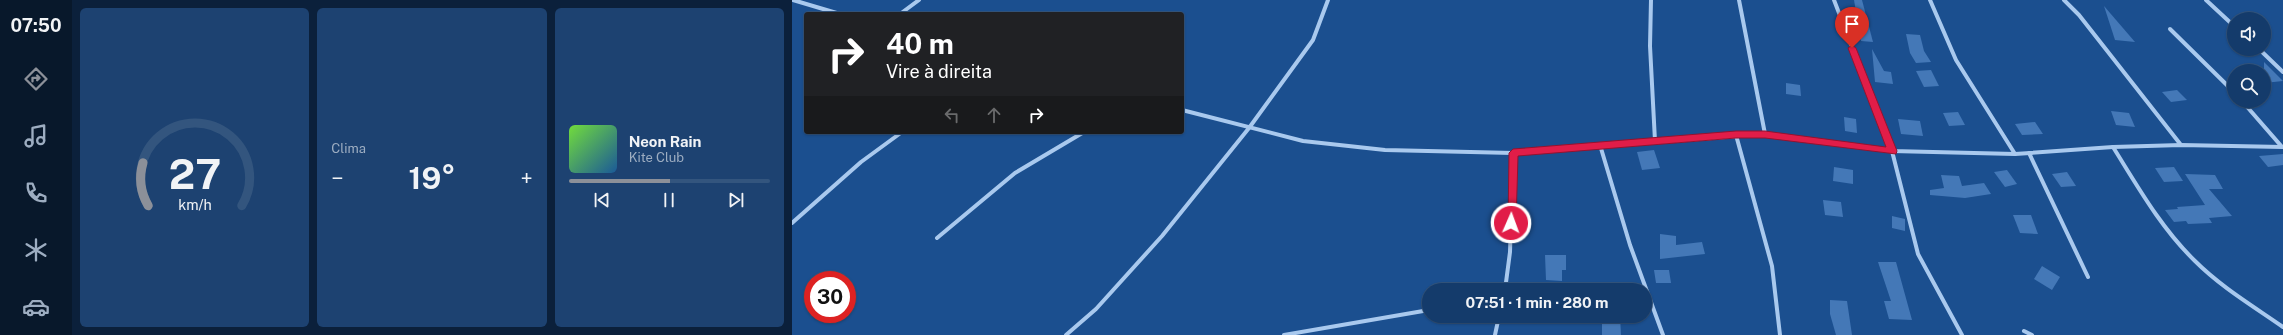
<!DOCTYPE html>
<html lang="pt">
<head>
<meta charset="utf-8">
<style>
	body { margin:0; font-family:"Public Sans",sans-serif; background:#1d4271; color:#f1f3f6; height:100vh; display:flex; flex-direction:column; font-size:15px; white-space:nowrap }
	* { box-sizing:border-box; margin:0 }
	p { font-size:13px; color:#9dadc1 }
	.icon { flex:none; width:22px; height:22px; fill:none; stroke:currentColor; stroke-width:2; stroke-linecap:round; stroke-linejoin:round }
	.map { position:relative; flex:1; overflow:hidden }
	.panel { display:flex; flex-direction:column; gap:8px; padding:8px; background:#0b203b; width:720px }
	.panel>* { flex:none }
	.hud { position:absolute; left:12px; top:12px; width:380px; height:122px; border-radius:4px; box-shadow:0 1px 3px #0004,0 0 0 1px #33557e; background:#202124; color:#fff; overflow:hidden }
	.tools { position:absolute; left:1435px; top:12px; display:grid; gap:8px }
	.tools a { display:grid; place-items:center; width:44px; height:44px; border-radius:50%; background:#143b6b; box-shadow:0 1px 3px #0004,0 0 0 1px #33557e; font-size:20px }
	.speed { position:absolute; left:12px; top:271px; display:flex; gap:8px; font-size:20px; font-weight:700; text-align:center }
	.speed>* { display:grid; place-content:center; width:52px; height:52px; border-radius:50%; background:#143b6b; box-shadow:0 1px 3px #0004,0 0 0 1px #33557e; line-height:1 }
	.speed .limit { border:6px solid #d22; background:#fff; color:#111 }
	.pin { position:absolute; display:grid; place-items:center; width:34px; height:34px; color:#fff; margin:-41px -17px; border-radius:50% 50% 50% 0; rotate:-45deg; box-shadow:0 0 4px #0007 }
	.pin .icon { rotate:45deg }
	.me { position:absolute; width:44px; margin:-22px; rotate:2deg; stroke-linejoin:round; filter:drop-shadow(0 0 3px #0008) }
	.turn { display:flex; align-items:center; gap:14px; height:84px; padding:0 16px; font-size:18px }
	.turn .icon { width:52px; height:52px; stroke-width:2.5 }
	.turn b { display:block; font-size:28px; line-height:34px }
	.lanes { display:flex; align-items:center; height:38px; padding:0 16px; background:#0003; justify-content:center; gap:20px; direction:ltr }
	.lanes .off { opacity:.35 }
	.big { font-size:30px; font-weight:700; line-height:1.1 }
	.panel .tile { flex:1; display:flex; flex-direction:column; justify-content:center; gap:6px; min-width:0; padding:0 14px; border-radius:6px; background:#1d4271 }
	.panel .dial { align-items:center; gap:0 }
	.dial svg { height:104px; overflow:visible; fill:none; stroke:#33557e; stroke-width:7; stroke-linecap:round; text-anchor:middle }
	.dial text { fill:#f1f3f6; stroke:none }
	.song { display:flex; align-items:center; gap:12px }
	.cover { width:48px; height:48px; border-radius:6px; background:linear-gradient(135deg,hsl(100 70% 55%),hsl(210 70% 35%)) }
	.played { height:4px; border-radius:2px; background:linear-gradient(90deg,#8c9099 50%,#33557e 50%) }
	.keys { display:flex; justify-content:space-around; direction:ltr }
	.heat { display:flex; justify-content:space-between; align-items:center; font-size:22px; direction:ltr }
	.panel .tiles { flex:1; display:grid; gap:8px; grid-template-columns:repeat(3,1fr) }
	.trip { position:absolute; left:630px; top:283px; width:230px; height:40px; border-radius:20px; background:#143b6b; box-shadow:0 1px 3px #0004,0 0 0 1px #33557e; font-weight:700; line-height:40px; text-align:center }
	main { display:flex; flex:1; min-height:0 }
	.tab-bar { display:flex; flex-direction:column; width:72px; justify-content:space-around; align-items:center; background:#08182b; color:#9dadc1 }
	.tab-bar .icon { width:28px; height:28px }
	.tab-bar .on { color:#8c9099 }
	.tab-bar b { font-size:18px; color:#f1f3f6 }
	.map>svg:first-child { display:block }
	.building { fill:#4478b7 }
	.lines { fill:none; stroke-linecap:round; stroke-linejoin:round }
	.minor { stroke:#a9c9ee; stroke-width:4 }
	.route { fill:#e11d48; stroke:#92132f }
</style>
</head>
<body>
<main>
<nav class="tab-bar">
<b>07:50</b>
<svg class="icon on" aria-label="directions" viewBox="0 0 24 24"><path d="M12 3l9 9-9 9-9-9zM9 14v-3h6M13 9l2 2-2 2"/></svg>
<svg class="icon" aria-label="music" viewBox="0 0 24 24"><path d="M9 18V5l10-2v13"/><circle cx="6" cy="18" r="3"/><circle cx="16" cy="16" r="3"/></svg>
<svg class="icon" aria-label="phone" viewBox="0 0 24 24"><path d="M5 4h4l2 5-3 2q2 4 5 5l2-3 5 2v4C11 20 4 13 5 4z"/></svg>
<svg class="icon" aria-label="climate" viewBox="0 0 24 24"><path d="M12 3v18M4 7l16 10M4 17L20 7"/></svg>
<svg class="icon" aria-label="car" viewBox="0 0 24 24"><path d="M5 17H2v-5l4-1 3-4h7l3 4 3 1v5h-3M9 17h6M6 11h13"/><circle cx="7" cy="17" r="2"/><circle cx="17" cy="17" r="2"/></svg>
</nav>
<section class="panel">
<div class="tiles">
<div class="tile dial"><svg viewBox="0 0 100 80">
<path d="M14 69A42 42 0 1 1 86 69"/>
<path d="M14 69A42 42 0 0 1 10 36" stroke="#8c9099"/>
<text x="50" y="56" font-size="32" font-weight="700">27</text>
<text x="50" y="72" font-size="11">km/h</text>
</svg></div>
<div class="tile"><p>Clima</p>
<div class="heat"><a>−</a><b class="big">19°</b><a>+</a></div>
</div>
<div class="tile">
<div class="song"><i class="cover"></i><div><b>Neon Rain</b><p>Kite Club</p></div></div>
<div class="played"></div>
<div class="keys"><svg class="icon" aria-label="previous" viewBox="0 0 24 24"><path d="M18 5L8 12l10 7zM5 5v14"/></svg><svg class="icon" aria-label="pause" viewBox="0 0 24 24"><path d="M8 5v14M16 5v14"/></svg><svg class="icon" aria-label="next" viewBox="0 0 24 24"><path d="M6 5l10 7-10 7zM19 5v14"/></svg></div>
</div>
</div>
</section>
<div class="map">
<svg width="1491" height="335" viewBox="0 0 1491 335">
	<rect width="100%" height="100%" fill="#1b4f8f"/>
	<!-- building -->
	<g class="building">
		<polygon points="1062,0 1070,0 1081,42 1069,41"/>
		<polygon points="1312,6 1343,42 1323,40"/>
		<polygon points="1114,34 1128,35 1132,51 1139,62 1124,63 1118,53"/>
		<polygon points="1080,49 1092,71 1099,72 1101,84 1083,82"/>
		<polygon points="1472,62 1491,81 1472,83"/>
		<polygon points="1139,70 1147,86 1132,87 1124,71"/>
		<polygon points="994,83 1008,85 1009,96 994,94"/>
		<polygon points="1385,90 1395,100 1379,102 1370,92"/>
		<polygon points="1319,111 1337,113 1343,127 1324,125"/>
		<polygon points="1166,112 1173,125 1157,126 1151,113"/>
		<polygon points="1052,117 1064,119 1065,133 1053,131"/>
		<polygon points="1106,119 1128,121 1131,136 1109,134"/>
		<polygon points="1243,122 1251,134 1230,135 1223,124"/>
		<polygon points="862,150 868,168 850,170 845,152"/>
		<polygon points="1491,154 1491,165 1476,167 1467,156"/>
		<polygon points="1042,167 1061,170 1061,184 1041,181"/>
		<polygon points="1382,167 1391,181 1372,182 1363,168"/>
		<polygon points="1215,170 1225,184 1213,187 1202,172"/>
		<polygon points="1275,172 1284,186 1269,187 1260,174"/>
		<polygon points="1393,174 1423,175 1431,189 1417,189 1440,216 1417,218 1420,223 1396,224 1394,221 1382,222 1373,210 1386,209 1385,207 1413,205"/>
		<polygon points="1149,175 1167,176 1170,186 1192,183 1199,194 1173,198 1138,195 1138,190 1152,188"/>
		<polygon points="1031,200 1049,202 1051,217 1033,215"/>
		<polygon points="1221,215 1239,215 1246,234 1228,233"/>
		<polygon points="1100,216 1113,219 1113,231 1100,228"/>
		<polygon points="868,234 884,236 884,245 910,242 913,254 868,259"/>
		<polygon points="753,255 774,255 774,270 770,270 770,281 754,280"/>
		<polygon points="1086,262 1104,262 1120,320 1097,319 1092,301 1099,301"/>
		<polygon points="1250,266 1268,277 1260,290 1242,279"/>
		<polygon points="862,270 877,270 879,283 864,283"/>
		<polygon points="1038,300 1055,301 1060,335 1044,335 1038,314"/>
		<polygon points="810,316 828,316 829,335 810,335"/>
	</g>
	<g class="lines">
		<!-- minor -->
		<g class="minor">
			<polyline points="1,0 48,14"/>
			<polyline points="859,0 858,46 863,141"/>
			<polyline points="947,0 973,134"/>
			<polyline points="1042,0 1100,151 1126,254 1170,335"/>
			<polyline points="1138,0 1164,60 1223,154"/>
			<polyline points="1272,0 1287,15 1389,145"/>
			<polyline points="1414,0 1442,26"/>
			<polyline points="108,14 127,0"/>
			<polyline points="1378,29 1442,92"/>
			<polyline points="1467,49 1491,72"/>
			<polyline points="1450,101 1490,147"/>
			<polyline points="390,110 511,141 593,150 721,153 973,134 1100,151 1223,154 1321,147 1389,145 1491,147"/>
			<polyline points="944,135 980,266 988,335"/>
			<polyline points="808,145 838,245 871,335"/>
			<path d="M1321,147c25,40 48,81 82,114 26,26 58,45 88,66"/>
			<polyline points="1237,153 1296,277"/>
			<polyline points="0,223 69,162 110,132"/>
			<polyline points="145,238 223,173 292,132"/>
			<polyline points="713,290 718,252 721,153"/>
			<polyline points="1232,331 1240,335"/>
			<polyline points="274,335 304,309 370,236 457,128 521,40 536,0"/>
			<polyline points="492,335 637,310"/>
			<polyline points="703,335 707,316"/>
		</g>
	</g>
	<!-- route -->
	<polygon class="route" points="1060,45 1064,48 1105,151 1104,154 973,138 944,138 726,156 724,223 722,226 716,226 717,153 721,149 944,131 973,131 1094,147 1056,48"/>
</svg>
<div class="tools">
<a><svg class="icon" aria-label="sound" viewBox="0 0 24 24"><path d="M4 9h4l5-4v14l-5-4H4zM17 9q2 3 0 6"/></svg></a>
<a><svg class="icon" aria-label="search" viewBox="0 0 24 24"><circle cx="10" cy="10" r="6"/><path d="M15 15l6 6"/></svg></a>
</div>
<div class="speed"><div class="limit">30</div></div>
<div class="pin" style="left:1060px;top:48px;background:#d93025"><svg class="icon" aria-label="arrive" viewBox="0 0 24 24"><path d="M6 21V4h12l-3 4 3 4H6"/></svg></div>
<svg class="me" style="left:719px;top:223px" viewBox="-20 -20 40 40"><circle r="17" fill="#e11d48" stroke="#fff" stroke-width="3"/><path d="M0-11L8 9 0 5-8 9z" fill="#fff"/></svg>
<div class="trip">07:51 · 1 min · 280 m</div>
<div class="hud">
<div class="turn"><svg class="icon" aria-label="right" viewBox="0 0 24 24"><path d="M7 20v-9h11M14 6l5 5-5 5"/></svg><div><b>40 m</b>Vire à direita</div></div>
<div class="lanes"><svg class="icon off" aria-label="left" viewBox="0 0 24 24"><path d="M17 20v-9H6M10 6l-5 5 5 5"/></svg><svg class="icon off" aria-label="ahead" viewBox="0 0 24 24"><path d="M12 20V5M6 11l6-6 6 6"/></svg><svg class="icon" aria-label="right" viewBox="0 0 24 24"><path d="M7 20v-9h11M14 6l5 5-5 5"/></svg></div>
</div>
</div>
</main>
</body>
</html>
